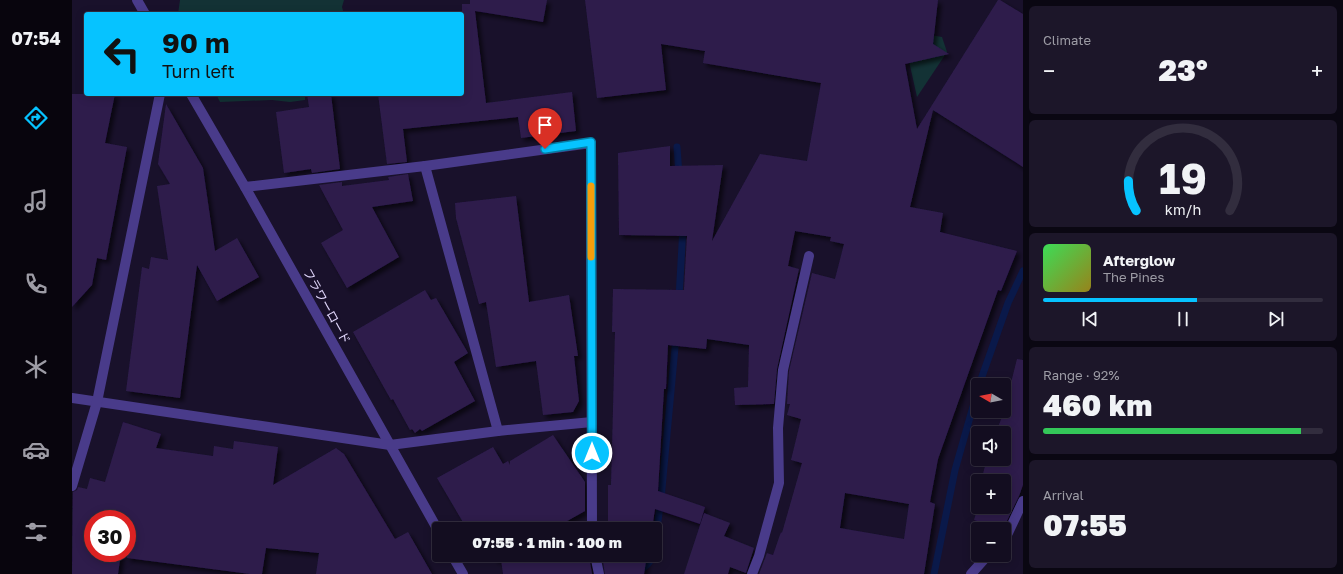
<!DOCTYPE html>
<html lang="en">
<head>
<meta charset="utf-8">
<style>
	body { margin:0; font-family:"Golos Text","Noto Sans JP",sans-serif; background:#1c1629; color:#f1f3f6; height:100vh; display:flex; flex-direction:column; font-size:15px; white-space:nowrap }
	* { box-sizing:border-box; margin:0 }
	p { font-size:13px; color:#9d9ca5 }
	.icon { flex:none; width:22px; height:22px; fill:none; stroke:currentColor; stroke-width:2; stroke-linecap:round; stroke-linejoin:round }
	.map { position:relative; flex:1; overflow:hidden }
	.details { display:flex; flex-direction:column; gap:6px; padding:6px; background:#0a0712; width:320px }
	.details>* { flex:none }
	.hud { position:absolute; left:12px; top:12px; width:380px; height:84px; border-radius:4px; box-shadow:0 2px 10px #0003,0 0 0 1px #322d3e; background:#06c3ff; color:#111; overflow:hidden }
	.needle { width:26px; rotate:279deg }
	.controls { position:absolute; left:899px; top:378px; display:grid; gap:8px }
	.controls a { display:grid; place-items:center; width:40px; height:40px; border-radius:4px; background:#130d20; box-shadow:0 2px 10px #0003,0 0 0 1px #322d3e; font-size:20px }
	.speed { position:absolute; left:12px; top:510px; display:flex; gap:8px; font-size:20px; font-weight:700; text-align:center }
	.speed>* { display:grid; place-content:center; width:52px; height:52px; border-radius:50%; background:#130d20; box-shadow:0 2px 10px #0003,0 0 0 1px #322d3e; line-height:1 }
	.speed .limit { border:6px solid #d22; background:#fff; color:#111 }
	.pin { position:absolute; display:grid; place-items:center; width:34px; height:34px; color:#fff; margin:-41px -17px; border-radius:50% 50% 50% 0; rotate:-45deg; box-shadow:0 0 4px #0007 }
	.pin .icon { rotate:45deg }
	.me { position:absolute; width:44px; margin:-22px; rotate:0deg; stroke-linejoin:round; filter:drop-shadow(0 0 3px #0008) }
	.turn { display:flex; align-items:center; gap:14px; height:84px; padding:0 12px; font-size:18px }
	.turn .icon { width:52px; height:52px; stroke-width:2.5 }
	.turn b { display:block; font-size:28px; line-height:34px }
	.big { font-size:30px; font-weight:800; line-height:1.1 }
	.details .tile { flex:1; display:flex; flex-direction:column; justify-content:center; gap:6px; min-width:0; padding:0 14px; border-radius:6px; background:#1c1629 }
	.details .dial { align-items:center; gap:0 }
	.dial svg { height:104px; overflow:visible; fill:none; stroke:#322d3e; stroke-width:7; stroke-linecap:round; text-anchor:middle }
	.dial text { fill:#f1f3f6; stroke:none }
	.song { display:flex; align-items:center; gap:12px }
	.cover { width:48px; height:48px; border-radius:6px; background:linear-gradient(135deg,hsl(130 70% 55%),hsl(50 70% 35%)) }
	.played { height:4px; border-radius:2px; background:linear-gradient(90deg,#06c3ff 55%,#322d3e 55%) }
	.keys { display:flex; justify-content:space-around; direction:ltr }
	.heat { display:flex; justify-content:space-between; align-items:center; font-size:22px; direction:ltr }
	.charge { height:6px; border-radius:3px; background:linear-gradient(90deg,#34c759 92%,#322d3e 0) }
	.trip { position:absolute; left:360px; top:522px; width:230px; height:40px; border-radius:4px; background:#130d20; box-shadow:0 2px 10px #0003,0 0 0 1px #322d3e; font-weight:800; line-height:40px; text-align:center }
	main { display:flex; flex:1; min-height:0 }
	.tab-bar { display:flex; flex-direction:column; width:72px; justify-content:space-around; align-items:center; background:#08050d; color:#9d9ca5 }
	.tab-bar .icon { width:28px; height:28px }
	.tab-bar .selected { color:#06c3ff }
	.tab-bar b { font-size:18px; color:#f1f3f6 }
	.map>svg:first-child { display:block }
	.green { fill:#133235 }
	.lines { fill:none; stroke-linecap:round; stroke-linejoin:round }
	.stream { stroke:#0a194a; stroke-width:7 }
	.building { fill:#2d1c4c; fill-rule:evenodd; filter:url(#shadow) }
	.minor { stroke:#493b8a; stroke-width:10 }
	.route-casing { stroke:#047fa6; stroke-width:10 }
	.route { stroke:#06c3ff; stroke-width:7 }
	.slow { stroke:#f59e0b; stroke-width:7 }
	.labels { text-anchor:middle; dominant-baseline:central; stroke-width:4; stroke-linejoin:round; paint-order:stroke }
	.street-label { font-size:12px; fill:#e4daff; stroke:#19112b }
</style>
</head>
<body>
<main>
<nav class="tab-bar">
<b>07:54</b>
<svg class="icon selected" aria-label="directions" viewBox="0 0 24 24"><path d="M12 3l9 9-9 9-9-9zM9 14v-3h6M13 9l2 2-2 2"/></svg>
<svg class="icon" aria-label="music" viewBox="0 0 24 24"><path d="M9 18V5l10-2v13"/><circle cx="6" cy="18" r="3"/><circle cx="16" cy="16" r="3"/></svg>
<svg class="icon" aria-label="phone" viewBox="0 0 24 24"><path d="M5 4h4l2 5-3 2q2 4 5 5l2-3 5 2v4C11 20 4 13 5 4z"/></svg>
<svg class="icon" aria-label="climate" viewBox="0 0 24 24"><path d="M12 3v18M4 7l16 10M4 17L20 7"/></svg>
<svg class="icon" aria-label="car" viewBox="0 0 24 24"><path d="M5 17H2v-5l4-1 3-4h7l3 4 3 1v5h-3M9 17h6M6 11h13"/><circle cx="7" cy="17" r="2"/><circle cx="17" cy="17" r="2"/></svg>
<svg class="icon" aria-label="filters" viewBox="0 0 24 24"><path d="M4 7h16M4 17h16"/><circle cx="9" cy="7" r="2"/><circle cx="15" cy="17" r="2"/></svg>
</nav>
<div class="map">
<svg width="951" height="574" viewBox="0 0 951 574">
	<defs>
		<filter id="shadow"><feDropShadow dx="3.5" dy="3.5" stdDeviation="2" flood-color="#0009"/></filter>
	</defs>
	<rect width="100%" height="100%" fill="#19112b"/>
	<!-- green -->
	<g class="green">
		<polygon points="108,0 272,0 270,7 272,14 106,14"/>
		<polygon points="830,30 870,37 875,52 845,97"/>
		<polygon points="144,94 233,94 233,100 218,102 200,100 148,102"/>
	</g>
	<g class="lines">
		<!-- stream -->
		<g class="stream">
			<polyline points="605,147 607,175"/>
			<polyline points="607,298 611,227"/>
			<polyline points="907,385 936,303 951,271"/>
			<polyline points="583,542 589,499 604,337"/>
			<path d="M559,574c9,-3 19,-9 22,-19"/>
			<polyline points="862,574 883,470 906,389"/>
		</g>
	</g>
	<!-- building -->
	<g class="building">
		<polygon points="398,0 475,0 471,22 403,11 414,103 500,92 504,131 449,138 446,117 331,129 335,162 315,164 306,94 390,94 390,4 398,4"/>
		<path d="M513,0h353l-5,44 16,10 -44,10 12,65 81,-129h2l23,14v153l-90,-57 -23,97 33,6 -3,19 77,19 -16,40 -3,-1 -60,169 -8,43 5,2 -11,70h-165l8,-21 6,2 8,-23 1,1 20,-70 -11,-3 10,-41 -14,-4 3,-11h-3l2,-33 23,-98 23,6 9,-35 -14,-3 1,-4 -36,-6 -7,35 11,3 -22,100 -3,35 -39,1 -1,-17 14,-1 1,-42 -42,-6 -1,10 -38,-4 -2,44h-2l-6,102 47,16 -5,17 -45,-15 -3,20h-44v-44h3l4,-153h-3l1,-43 71,1 3,-54 -68,-1 -1,-82 52,-7v20l53,-1 -11,76 48,-87 47,7 14,-78 -118,-20 2,-12 -44,-7 5,46 -69,8zM773,493l64,11 -5,35 -64,-11z"/>
		<polygon points="0,94 43,94 33,143 55,147 34,260 25,258 20,285 0,307"/>
		<polygon points="235,94 259,94 268,169 240,173 239,169 212,173 204,112 237,107"/>
		<polygon points="94,104 131,168 143,251 165,238 187,277 145,301 125,265 108,398 54,391 70,267 77,269 79,257 96,260 85,186 98,184 86,164"/>
		<polygon points="336,174 341,201 300,207 327,257 275,288 249,243 271,230 247,185 270,182 270,186 317,180 316,177"/>
		<polygon points="444,196 457,302 497,295 506,356 502,356 507,401 501,412 471,415 464,361 424,367 414,302 407,304 384,218 383,203"/>
		<polygon points="353,290 359,300 364,298 396,353 382,362 403,401 350,431 348,429 343,433 340,429 338,430 321,399 319,400 281,332"/>
		<polygon points="945,359 951,360 951,485 947,496 931,529 903,529 905,521 902,520 906,507 932,507 932,481 909,481 915,459 932,459 932,433 924,433 932,411"/>
		<polygon points="51,422 89,434 84,448 141,456 142,446 161,449 162,441 206,447 201,485 264,448 272,454 323,539 336,532 360,574 244,574 247,553 194,548 190,574 178,574 55,558 55,519 21,519 21,553 49,553 46,574 0,574 1,492 5,490 6,487 15,489 18,478 33,482"/>
		<polygon points="481,435 513,482 513,511 481,529 395,529 365,478 421,447 431,464 436,461 438,465 438,461"/>
		<polygon points="632,513 658,523 652,536 682,548 674,573 658,567 656,574 612,574"/>
		<polygon points="421,555 517,555 520,574 431,574 429,559 425,561"/>
		<polygon points="530,555 575,555 572,574 533,574"/>
	</g>
	<g class="lines">
		<!-- minor -->
		<g class="minor">
			<polyline points="65,0 73,14"/>
			<polyline points="119,94 173,187 367,532"/>
			<polyline points="353,166 426,431"/>
			<polyline points="173,187 353,166 519,143 520,529"/>
			<polyline points="0,398 318,445 426,431 520,422"/>
			<polyline points="0,486 25,402 88,94"/>
			<polyline points="932,538 936,533 951,501"/>
			<polyline points="380,555 391,574"/>
			<polyline points="523,555 527,574"/>
			<polyline points="680,574 687,556 707,483 706,428 711,370 737,256"/>
			<polyline points="899,574 916,555"/>
		</g>
	</g>
	<g class="lines">
		<!-- route casing -->
		<g class="route-casing">
			<polyline id="route" points="473,149 519,142 520,453"/>
		</g>
		<!-- route -->
		<use href="#route" class="route"/>
		<!-- slow -->
		<polyline class="slow" points="519,186 519,257"/>
	</g>
	<g class="labels">
		<!-- street labels -->
		<g class="street-label">
			<text transform="translate(255 306) rotate(61)">フラワーロード</text>
		</g>
	</g>
</svg>
<div class="controls">
<a><svg class="needle" viewBox="-14 -14 28 28"><path d="M0-13l5 13h-10z" fill="#e53935"/><path d="M0 13l5-13h-10z" fill="#9d9ca5"/></svg></a>
<a><svg class="icon" aria-label="sound" viewBox="0 0 24 24"><path d="M4 9h4l5-4v14l-5-4H4zM17 9q2 3 0 6"/></svg></a>
<a>+</a>
<a>−</a>
</div>
<div class="speed"><div class="limit">30</div></div>
<div class="pin" style="left:473px;top:149px;background:#d93025"><svg class="icon" aria-label="arrive" viewBox="0 0 24 24"><path d="M6 21V4h12l-3 4 3 4H6"/></svg></div>
<svg class="me" style="left:520px;top:453px" viewBox="-20 -20 40 40"><circle r="17" fill="#06c3ff" stroke="#fff" stroke-width="3"/><path d="M0-11L8 9 0 5-8 9z" fill="#fff"/></svg>
<div class="trip">07:55 · 1 min · 100 m</div>
<div class="hud">
<div class="turn"><svg class="icon" aria-label="left" viewBox="0 0 24 24"><path d="M17 20v-9H6M10 6l-5 5 5 5"/></svg><div><b>90 m</b>Turn left</div></div>
</div>
</div>
<section class="details">
<div class="tile"><p>Climate</p>
<div class="heat"><a>−</a><b class="big">23°</b><a>+</a></div>
</div>
<div class="tile dial"><svg viewBox="0 0 100 80">
<path d="M14 69A42 42 0 1 1 86 69"/>
<path d="M14 69A42 42 0 0 1 8 46" stroke="#06c3ff"/>
<text x="50" y="56" font-size="32" font-weight="700">19</text>
<text x="50" y="72" font-size="11">km/h</text>
</svg></div>
<div class="tile">
<div class="song"><i class="cover"></i><div><b>Afterglow</b><p>The Pines</p></div></div>
<div class="played"></div>
<div class="keys"><svg class="icon" aria-label="previous" viewBox="0 0 24 24"><path d="M18 5L8 12l10 7zM5 5v14"/></svg><svg class="icon" aria-label="pause" viewBox="0 0 24 24"><path d="M8 5v14M16 5v14"/></svg><svg class="icon" aria-label="next" viewBox="0 0 24 24"><path d="M6 5l10 7-10 7zM19 5v14"/></svg></div>
</div>
<div class="tile"><p>Range · 92%</p><b class="big">460 km</b><div class="charge"></div></div>
<div class="tile"><p>Arrival</p><b class="big">07:55</b></div>
</section>
</main>
</body>
</html>
